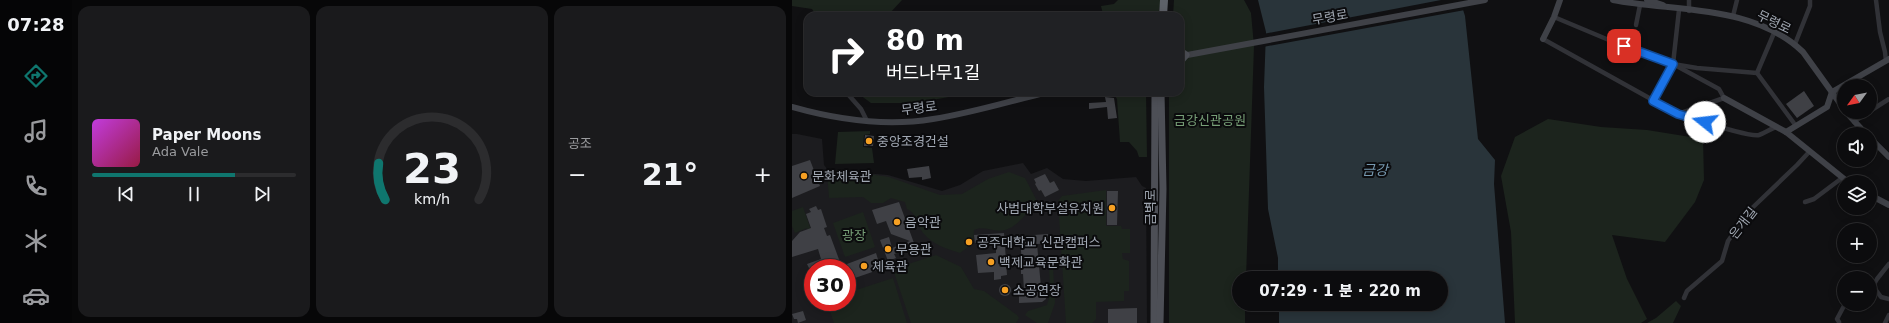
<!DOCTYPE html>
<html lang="ko">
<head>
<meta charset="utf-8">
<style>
	body { margin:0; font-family:"DejaVu Sans","Noto Sans KR",sans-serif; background:#1a1a1c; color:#f1f3f6; height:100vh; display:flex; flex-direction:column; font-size:15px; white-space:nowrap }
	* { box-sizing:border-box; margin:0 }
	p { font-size:13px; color:#9a9b9e }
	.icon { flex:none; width:22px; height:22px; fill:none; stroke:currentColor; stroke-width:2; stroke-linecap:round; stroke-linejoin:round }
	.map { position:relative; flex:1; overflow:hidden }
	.drawer { display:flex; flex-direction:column; gap:6px; padding:6px; background:#070708; width:720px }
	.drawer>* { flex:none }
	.top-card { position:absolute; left:12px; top:12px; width:380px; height:84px; border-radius:12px; box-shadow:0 2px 10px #0003,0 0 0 1px #2c2c2e; background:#202124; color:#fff; overflow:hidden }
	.needle { width:26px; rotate:237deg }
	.controls { position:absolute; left:1045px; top:79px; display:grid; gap:8px }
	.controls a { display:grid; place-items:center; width:40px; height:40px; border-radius:50%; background:#0c0c0e; box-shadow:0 2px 10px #0003,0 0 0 1px #2c2c2e; font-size:20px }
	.speed { position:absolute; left:12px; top:259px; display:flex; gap:8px; font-size:20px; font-weight:700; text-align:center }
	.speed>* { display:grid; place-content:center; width:52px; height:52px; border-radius:50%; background:#0c0c0e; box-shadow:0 2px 10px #0003,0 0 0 1px #2c2c2e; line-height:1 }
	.speed .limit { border:6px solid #d22; background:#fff; color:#111 }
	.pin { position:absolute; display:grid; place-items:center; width:34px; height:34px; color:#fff; margin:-17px; border-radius:8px; box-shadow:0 2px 6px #0006 }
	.me { position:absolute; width:44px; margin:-22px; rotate:286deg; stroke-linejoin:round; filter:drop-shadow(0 0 3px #0008) }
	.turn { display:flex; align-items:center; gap:14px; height:84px; padding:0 16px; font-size:18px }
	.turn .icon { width:52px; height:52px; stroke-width:2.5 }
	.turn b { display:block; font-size:28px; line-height:34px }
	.big { font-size:30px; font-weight:800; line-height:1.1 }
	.drawer .tile { flex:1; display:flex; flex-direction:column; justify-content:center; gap:6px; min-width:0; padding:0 14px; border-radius:12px; background:#1a1a1c }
	.drawer .dial { align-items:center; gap:0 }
	.dial svg { height:104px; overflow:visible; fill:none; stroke:#2c2c2e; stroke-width:7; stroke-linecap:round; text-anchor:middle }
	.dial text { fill:#f1f3f6; stroke:none }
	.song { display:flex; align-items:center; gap:12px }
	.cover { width:48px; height:48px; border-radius:6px; background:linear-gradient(135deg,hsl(290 70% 55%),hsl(340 70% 35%)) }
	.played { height:4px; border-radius:2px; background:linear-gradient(90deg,#0f766e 70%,#2c2c2e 70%) }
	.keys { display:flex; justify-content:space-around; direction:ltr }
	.heat { display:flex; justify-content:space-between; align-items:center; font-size:22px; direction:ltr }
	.drawer .tiles { flex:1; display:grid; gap:6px; grid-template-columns:repeat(3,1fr) }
	.trip { position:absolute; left:440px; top:271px; width:216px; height:40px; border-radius:20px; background:#0c0c0e; box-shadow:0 2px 10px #0003,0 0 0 1px #2c2c2e; font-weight:800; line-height:40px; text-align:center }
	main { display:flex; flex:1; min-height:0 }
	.tabs { display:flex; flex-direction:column; width:72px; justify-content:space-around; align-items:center; background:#050506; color:#9a9b9e }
	.tabs .icon { width:28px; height:28px }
	.tabs .current { color:#0f766e }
	.tabs b { font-size:18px; color:#f1f3f6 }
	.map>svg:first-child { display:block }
	.built { fill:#1c1c1f; fill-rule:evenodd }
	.green { fill:#1c241d }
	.water { fill:#29343a }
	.pier { fill:#101012 }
	.building { fill:#3f4045 }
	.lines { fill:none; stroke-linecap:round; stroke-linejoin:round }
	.street { stroke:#313237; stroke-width:4.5 }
	.secondary { stroke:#3f4147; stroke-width:6 }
	.primary { stroke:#4d4f56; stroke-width:7 }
	.highway { stroke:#5d6168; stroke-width:8 }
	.route-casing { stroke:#114b97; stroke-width:10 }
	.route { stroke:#1a73e8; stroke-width:7 }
	.poi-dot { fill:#f6a023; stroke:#0b0b0d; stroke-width:1.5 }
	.labels { text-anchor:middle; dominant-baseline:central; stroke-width:4; stroke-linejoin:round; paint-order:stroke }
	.street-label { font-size:13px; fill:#a1a8b3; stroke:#0b0b0d }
	.park-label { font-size:13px; fill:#779f77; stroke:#0b0b0d }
	.poi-label { font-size:13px; fill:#a1a8b3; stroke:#0b0b0d; text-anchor:start }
	.water-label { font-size:14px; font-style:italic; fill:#7699b0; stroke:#0b0b0d }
</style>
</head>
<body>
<main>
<nav class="tabs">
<b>07:28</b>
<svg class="icon current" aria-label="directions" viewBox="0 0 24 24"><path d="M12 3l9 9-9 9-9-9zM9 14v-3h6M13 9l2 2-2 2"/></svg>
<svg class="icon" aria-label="music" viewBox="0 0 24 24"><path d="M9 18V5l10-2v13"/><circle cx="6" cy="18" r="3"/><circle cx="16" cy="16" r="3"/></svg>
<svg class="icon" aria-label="phone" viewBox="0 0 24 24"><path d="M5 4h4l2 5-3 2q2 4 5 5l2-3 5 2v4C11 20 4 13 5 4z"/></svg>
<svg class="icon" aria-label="climate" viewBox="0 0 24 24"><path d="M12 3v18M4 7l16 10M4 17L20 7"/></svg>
<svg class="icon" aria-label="car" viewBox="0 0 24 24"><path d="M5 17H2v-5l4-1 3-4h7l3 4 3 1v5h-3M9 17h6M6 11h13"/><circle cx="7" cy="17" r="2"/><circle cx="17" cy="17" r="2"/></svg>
</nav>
<section class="drawer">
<div class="tiles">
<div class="tile">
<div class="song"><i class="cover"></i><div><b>Paper Moons</b><p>Ada Vale</p></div></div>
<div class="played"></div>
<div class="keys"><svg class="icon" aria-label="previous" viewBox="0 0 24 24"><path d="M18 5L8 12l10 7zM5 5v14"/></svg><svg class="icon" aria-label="pause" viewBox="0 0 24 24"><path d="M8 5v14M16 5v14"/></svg><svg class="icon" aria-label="next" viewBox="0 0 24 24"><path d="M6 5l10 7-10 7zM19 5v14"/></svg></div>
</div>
<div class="tile dial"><svg viewBox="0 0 100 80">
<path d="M14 69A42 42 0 1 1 86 69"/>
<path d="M14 69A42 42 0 0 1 9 41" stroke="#0f766e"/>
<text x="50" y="56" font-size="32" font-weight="700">23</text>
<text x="50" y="72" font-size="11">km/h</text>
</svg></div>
<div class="tile"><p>공조</p>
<div class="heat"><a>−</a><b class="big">21°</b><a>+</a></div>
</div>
</div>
</section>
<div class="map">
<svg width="1097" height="323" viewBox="0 0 1097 323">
	<rect width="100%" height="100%" fill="#101012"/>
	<!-- built -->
	<path class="built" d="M0,134h5l25,5 2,26 4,5 60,5 54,16 18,-6 23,-14 40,-8 8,11 16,-6 16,11 23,2 50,-4 6,9 4,2 1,135h-355zM21,268h34v34h-34z"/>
	<!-- green -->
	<g class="green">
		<polygon points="0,0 110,0 97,14 73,14 67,16 25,16 20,9 0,6"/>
		<polygon points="326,0 369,0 366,16 306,16 311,14 309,6 322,4"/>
		<polygon points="382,0 452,0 459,13 462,46 454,278 447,278 447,304 453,304 453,323 377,323 377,92 388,92 388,16 381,16"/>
		<polygon points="64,92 185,92 123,103 79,103"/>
		<polygon points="321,92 354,92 355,157 347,157 345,151 337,142 328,142 325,99"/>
		<polygon points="756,119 809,127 855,130 911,139 912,180 903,202 873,242 820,235 835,279 855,319 849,323 723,323 719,232 709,176 723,137"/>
		<polygon points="78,131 78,134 72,135 71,147 80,148 82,163 43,164 46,132"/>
		<path d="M35,171l41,3 21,3 51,18 22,-1 26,-15 21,-7 16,6 12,23c-8,9 -19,26 -32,29 -11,3 -21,-5 -31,0l-1,13 -13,10c-12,-4 -27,-8 -36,-19 -7,-8 -6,-20 -17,-25l-2,-7 -14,-4 -8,5h-12l-8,-6 -34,1z"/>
		<polygon points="314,190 314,226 329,226 330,229 338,229 338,253 330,253 331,259 337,261 337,291 332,291 332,301 304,302 304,319 300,323 274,323 266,201 270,196"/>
		<polygon points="11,207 22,239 19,240 15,228 3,233 0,226 0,211"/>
		<polygon points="71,212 83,247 53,257 41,223"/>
		<polygon points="144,255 169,267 182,289 192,291 225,315 227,318 224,323 119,323 101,269"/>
		<polygon points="257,267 261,267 263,303 256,323 245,323 233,315 236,311 255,305 257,299 256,287 258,287"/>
		<polygon points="101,278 115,323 42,323 35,302 55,302 55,293"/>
		<polygon points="884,301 889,306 881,323 855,323 864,318"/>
	</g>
	<!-- water -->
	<polygon class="water" points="466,0 668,0 673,16 686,139 703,160 702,184 713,323 487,323 487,304 649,304 649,278 486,278 486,258 476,209 472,87 474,32"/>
	<!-- pier -->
	<polygon class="pier" points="649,0 670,0 673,10 471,47 471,34"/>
	<!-- building -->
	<g class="building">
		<polygon points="1012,91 1022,106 1005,118 994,104"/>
		<polygon points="313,97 322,98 325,118 316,119 315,107 297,109 297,103 314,102"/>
		<polygon points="73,135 82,136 81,146 72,146"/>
		<polygon points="18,160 28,186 0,198 0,166"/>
		<polygon points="137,166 139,178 130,180 130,177 117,178 115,169"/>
		<polygon points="253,174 258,183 262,181 267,190 253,197 249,190 247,191 243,184 244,183 242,179"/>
		<polygon points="315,191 326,191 325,225 315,225"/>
		<polygon points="107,202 122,243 116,245 117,249 102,254 104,258 96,261 88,240 97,237 100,248 118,241 99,234 94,221 85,224 80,210"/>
		<polygon points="24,206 26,210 29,209 35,227 32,228 35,236 38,235 48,262 31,268 17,268 15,264 29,259 26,249 0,257 0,241 8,232 19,228 14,214 19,212 17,209"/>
		<polygon points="212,233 215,275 209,276 209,279 202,280 202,272 186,273 184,255 204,253 204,242 183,243 182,235"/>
		<polygon points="256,234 256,243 245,244 249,287 253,287 254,299 250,302 227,303 227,290 232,290 231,274 229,274 229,265 230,265 228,236"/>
		<polygon points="84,253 89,269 60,279 55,264"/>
		<circle cx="213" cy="290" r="6"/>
		<polygon points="345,308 345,323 316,323 316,309"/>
		<polygon points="11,311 14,320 6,323 5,319 2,319 0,314"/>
	</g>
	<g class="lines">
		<!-- street -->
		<g class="street">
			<polyline points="1084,0 1088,32 1093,52 1094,61"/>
			<polyline points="897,11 897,0"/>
			<polyline points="941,16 945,0"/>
			<polyline points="762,17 824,43 881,64 905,68 965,73"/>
			<polyline points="844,25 848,5"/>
			<polyline points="751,39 886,114 932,98 927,89 881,64"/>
			<polyline points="1003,44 1018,6 1018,0"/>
			<polyline points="965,73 1004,126"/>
			<polyline points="965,73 982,33"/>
			<polyline points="54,92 69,109 75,121"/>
			<polyline points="861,101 881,64 887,10"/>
			<polyline points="1078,111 1097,99"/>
			<path d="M886,114c14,4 71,24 81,21 6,-2 11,-6 17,-8"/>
			<polyline points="1062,122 1076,112"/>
			<polyline points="1013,202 1022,199 1050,178"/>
			<polyline points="1081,286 1085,279 1097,264"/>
			<polyline points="1078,288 1081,286 1089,297 1097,299"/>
			<polyline points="892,298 895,291 930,261 936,241 957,211 1005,165 1018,151"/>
			<polyline points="1047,322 1045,319 1053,304"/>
			<polyline points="1093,323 1097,315"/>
		</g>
		<!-- secondary -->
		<g class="secondary">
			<path d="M821,0c63,12 140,4 190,52l41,57"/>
			<polyline points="855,0 871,5"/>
			<polyline points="751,39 762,17 768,0"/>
			<polyline points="390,56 693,0"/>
			<polyline points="1040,92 1097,59"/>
			<polyline points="932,98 994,132 1056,182"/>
			<path d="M0,107c46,13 93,20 141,12 39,-6 77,-18 115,-27"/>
			<polyline points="1054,112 1074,134"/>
			<polyline points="994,132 1035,107 1040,92"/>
			<polyline points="1078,138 1097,157"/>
			<polyline points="1078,195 1097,205"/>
		</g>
		<!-- primary -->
		<g class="primary">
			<polyline points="388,51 394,55 388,62"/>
			<polyline points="362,323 363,92"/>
			<polyline points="368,323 371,189 369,92"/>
		</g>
		<!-- highway -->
		<polyline class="highway" points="371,16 372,0"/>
	</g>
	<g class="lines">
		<!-- route casing -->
		<g class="route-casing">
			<polyline id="route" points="832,46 881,64 861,101 886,114 913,122"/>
		</g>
		<!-- route -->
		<use href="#route" class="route"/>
	</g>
	<!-- markers -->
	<g class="poi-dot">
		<circle cx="77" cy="141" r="4"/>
		<circle cx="12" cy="176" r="4"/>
		<circle cx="320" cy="208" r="4"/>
		<circle cx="105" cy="222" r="4"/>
		<circle cx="177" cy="242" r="4"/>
		<circle cx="96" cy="249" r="4"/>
		<circle cx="199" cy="262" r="4"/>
		<circle cx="72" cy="266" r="4"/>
		<circle cx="213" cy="290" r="4"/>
	</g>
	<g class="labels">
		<!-- street labels -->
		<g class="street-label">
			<text transform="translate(538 17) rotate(-10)">무령로</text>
			<text transform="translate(982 22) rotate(26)">무령로</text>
			<text transform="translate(127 108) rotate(-7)">무령로</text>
			<text transform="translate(358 207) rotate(-90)">금벽로</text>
			<text transform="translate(951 223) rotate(-52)">은개길</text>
		</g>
		<!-- park labels -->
		<g class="park-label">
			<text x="418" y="120">금강신관공원</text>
			<text x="62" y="235">광장</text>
		</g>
		<!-- poi labels -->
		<g class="poi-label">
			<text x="85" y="141">중앙조경건설</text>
			<text x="20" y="176">문화체육관</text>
			<text x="312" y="208" text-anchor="end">사범대학부설유치원</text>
			<text x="113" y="222">음악관</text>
			<text x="185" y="242">공주대학교 신관캠퍼스</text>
			<text x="104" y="249">무용관</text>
			<text x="207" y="262">백제교육문화관</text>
			<text x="80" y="266">체육관</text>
			<text x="221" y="290">소공연장</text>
		</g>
		<!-- water labels -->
		<g class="water-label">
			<text x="583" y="170">금강</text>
		</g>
	</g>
</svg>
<div class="controls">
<a><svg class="needle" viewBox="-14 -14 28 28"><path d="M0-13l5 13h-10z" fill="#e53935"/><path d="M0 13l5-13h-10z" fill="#9a9b9e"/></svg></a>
<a><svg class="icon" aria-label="sound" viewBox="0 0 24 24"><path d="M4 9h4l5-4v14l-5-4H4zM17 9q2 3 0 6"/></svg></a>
<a><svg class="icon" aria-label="layers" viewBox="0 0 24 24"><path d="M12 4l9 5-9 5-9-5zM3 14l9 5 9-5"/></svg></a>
<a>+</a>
<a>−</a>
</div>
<div class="speed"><div class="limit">30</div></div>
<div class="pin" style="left:832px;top:46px;background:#d93025"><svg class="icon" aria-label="arrive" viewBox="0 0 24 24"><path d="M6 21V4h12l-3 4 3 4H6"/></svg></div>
<svg class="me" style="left:913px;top:122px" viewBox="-20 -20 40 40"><circle r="19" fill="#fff"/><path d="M0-13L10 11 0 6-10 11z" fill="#1a73e8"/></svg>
<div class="trip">07:29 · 1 분 · 220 m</div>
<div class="top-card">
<div class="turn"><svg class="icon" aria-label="right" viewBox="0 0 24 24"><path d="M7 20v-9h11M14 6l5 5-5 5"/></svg><div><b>80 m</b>버드나무1길</div></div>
</div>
</div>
</main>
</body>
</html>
